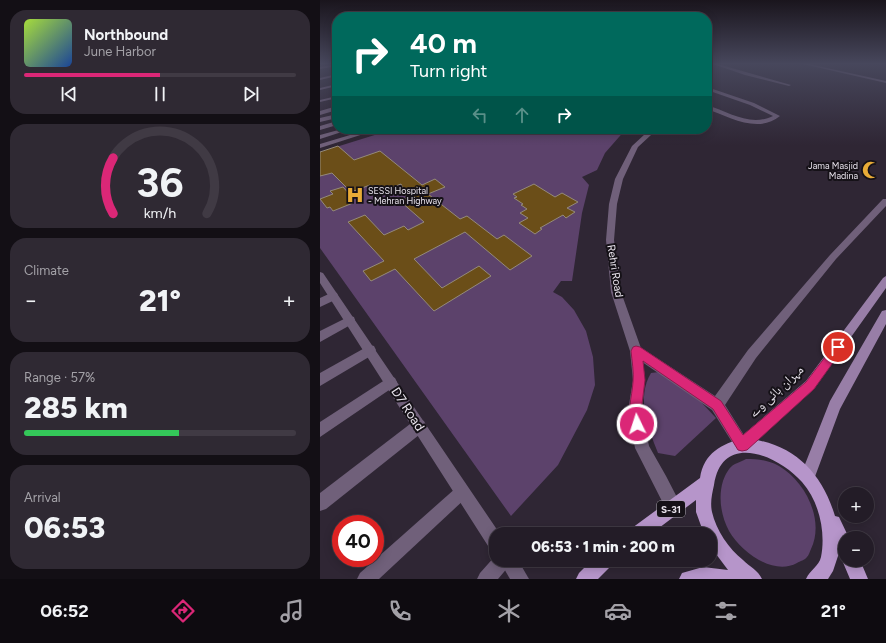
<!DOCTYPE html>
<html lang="en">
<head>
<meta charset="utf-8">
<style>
	body { margin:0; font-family:Figtree,"Noto Naskh Arabic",sans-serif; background:#2f2933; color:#f1f3f6; height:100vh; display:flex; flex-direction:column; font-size:15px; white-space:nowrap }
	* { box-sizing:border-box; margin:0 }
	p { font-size:13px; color:#a3a1a7 }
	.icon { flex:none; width:22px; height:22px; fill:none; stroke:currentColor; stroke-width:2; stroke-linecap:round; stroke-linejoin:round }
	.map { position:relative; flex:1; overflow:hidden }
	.sheet { display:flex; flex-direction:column; gap:10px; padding:10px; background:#130f15; width:320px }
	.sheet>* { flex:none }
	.top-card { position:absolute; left:12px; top:12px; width:380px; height:122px; border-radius:16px; box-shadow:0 2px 10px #0003,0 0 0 1px #403a44; background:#00695c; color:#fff; overflow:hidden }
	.fabs { position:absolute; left:518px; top:487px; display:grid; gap:8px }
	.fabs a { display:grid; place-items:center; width:36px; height:36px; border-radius:50%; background:#231c27; box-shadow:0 2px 10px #0003,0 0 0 1px #403a44; font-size:20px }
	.speed { position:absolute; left:12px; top:515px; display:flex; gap:8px; font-size:20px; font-weight:700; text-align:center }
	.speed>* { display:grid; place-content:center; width:52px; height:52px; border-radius:50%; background:#231c27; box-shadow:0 2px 10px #0003,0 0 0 1px #403a44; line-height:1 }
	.speed .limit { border:6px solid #d22; background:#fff; color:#111 }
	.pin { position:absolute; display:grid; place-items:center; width:34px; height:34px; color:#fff; margin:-17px; border:2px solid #fff; border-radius:50%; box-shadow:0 1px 4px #0007 }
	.me { position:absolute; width:44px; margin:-22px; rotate:356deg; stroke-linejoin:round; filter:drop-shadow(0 0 3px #0008) }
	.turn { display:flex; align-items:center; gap:14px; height:84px; padding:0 12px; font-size:18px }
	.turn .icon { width:52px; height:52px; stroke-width:2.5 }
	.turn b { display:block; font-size:28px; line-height:34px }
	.lanes { display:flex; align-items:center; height:38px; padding:0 12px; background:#0003; justify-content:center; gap:20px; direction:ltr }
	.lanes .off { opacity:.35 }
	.big { font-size:30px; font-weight:800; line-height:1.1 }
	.sheet .tile { flex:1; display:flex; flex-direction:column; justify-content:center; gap:6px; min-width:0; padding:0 14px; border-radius:16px; background:#2f2933 }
	.sheet .dial { align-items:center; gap:0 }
	.dial svg { height:104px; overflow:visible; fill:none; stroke:#403a44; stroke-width:7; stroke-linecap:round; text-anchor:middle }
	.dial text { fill:#f1f3f6; stroke:none }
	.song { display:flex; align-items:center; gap:12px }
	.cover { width:48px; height:48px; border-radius:6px; background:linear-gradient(135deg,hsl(80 70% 55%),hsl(220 70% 35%)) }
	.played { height:4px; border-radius:2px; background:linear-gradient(90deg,#db2777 50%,#403a44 50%) }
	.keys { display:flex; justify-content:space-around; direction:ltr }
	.heat { display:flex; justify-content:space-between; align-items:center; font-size:22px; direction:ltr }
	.charge { height:6px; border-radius:3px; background:linear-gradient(90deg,#34c759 57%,#403a44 0) }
	.trip { position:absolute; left:169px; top:527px; width:228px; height:40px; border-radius:16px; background:#231c27; box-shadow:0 2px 10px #0003,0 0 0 1px #403a44; font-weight:800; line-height:40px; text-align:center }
	.menu { display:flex; height:64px; justify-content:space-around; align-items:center; background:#0e0b10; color:#a3a1a7 }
	.menu .icon { width:28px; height:28px }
	.menu .on { color:#db2777 }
	.menu b { font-size:18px; color:#f1f3f6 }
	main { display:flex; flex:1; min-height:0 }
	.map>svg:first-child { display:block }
	.green { fill:#5c426b }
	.building { fill:#6b4e18; stroke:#948a7a }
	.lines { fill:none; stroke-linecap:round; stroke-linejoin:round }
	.minor { fill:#70607a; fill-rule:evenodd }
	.tertiary { fill:#70607a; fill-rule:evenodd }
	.secondary { fill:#987ea7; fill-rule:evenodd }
	.primary { fill:#b695ca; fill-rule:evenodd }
	.route { fill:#db2777; stroke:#8e194d }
	.labels { text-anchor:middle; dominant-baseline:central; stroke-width:4; stroke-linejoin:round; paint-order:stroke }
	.far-poi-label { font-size:9px; fill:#e9e4ed; stroke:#151117; text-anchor:end }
	.shield { fill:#151117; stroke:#a9a5ad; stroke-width:1 }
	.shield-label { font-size:10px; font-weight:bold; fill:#e9e4ed }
	.street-label { font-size:11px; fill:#e9e4ed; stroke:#151117 }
	.near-street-label { font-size:13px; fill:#e9e4ed; stroke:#151117 }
</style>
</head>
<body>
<main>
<section class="sheet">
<div class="tile">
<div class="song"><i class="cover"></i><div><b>Northbound</b><p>June Harbor</p></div></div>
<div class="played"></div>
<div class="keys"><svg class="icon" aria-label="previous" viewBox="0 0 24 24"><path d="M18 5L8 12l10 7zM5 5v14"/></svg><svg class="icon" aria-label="pause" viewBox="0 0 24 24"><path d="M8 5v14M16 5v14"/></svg><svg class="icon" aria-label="next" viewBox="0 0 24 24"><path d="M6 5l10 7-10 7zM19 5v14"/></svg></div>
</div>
<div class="tile dial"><svg viewBox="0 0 100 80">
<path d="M14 69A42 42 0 1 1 86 69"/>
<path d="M14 69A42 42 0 0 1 14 26" stroke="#db2777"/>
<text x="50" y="56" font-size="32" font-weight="700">36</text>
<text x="50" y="72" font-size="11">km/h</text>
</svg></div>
<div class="tile"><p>Climate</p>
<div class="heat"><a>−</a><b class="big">21°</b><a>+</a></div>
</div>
<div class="tile"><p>Range · 57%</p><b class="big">285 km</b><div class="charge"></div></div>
<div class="tile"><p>Arrival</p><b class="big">06:53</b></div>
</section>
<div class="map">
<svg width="566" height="579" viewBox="0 0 566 579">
	<rect width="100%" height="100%" fill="#2f2634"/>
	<!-- green -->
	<g class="green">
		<polygon points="74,129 306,129 285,153 277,170 262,177 269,185 262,213 252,281 241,281 233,292 242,297 254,310 266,331 273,357 275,385 267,410 238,465 191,516 0,248 0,152"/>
		<path d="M339,372l42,30 15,16 -41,38 -17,-3c-10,-25 -22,-55 -7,-80z"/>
		<path d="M426,459c12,0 22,1 33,7 26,15 46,54 32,83 -1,2 -2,6 -4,8 -2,3 -7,4 -10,6 -24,13 -56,-11 -68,-32 -8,-15 -11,-34 -6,-50 2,-6 6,-14 12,-17 4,-2 8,-3 11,-5z"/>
	</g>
	<!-- building -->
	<g class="building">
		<polygon points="18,146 34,160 60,151 102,185 115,179 125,187 108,194 140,219 147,216 177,239 184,235 212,256 190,270 145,232 94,259 122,288 159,266 171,276 114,311 75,269 51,281 43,271 64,261 28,222 45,215 64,235 84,226 88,230 104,222 80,201 87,198 81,184 58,193 50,185 31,192 12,173 0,176 0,152"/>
		<polygon points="214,184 235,197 242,193 258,202 247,208 255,212 246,218 243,215 220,228 222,229 215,234 199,223 208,218 200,213 207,209 201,205 203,204 194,198 197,197 193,194"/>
		<polygon points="23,187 32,197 28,198 33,203 13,211 10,207 7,208 0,199 13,194 10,191"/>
	</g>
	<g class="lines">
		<!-- minor -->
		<g class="minor">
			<polygon points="17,64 17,66 0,69 0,67"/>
			<polygon points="393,64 398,64 471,85 469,86 425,75"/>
			<polygon points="483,64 489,64 566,81 566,83"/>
			<polygon points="17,74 17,76 0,80 0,78"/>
			<polygon points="17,84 17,86 0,90 0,88"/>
			<path d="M387,87l47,16 26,13c-22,18 -51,1 -73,-7v-4c22,7 43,22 66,11l-23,-11 -43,-15z"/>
			<polygon points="17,96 17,98 0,102 0,100"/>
			<polygon points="17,106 17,110 0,115 0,111"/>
			<polygon points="17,114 17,118 0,122 0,118"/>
			<polygon points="17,121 17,125 0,130 0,126"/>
			<polygon points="22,129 31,129 0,139 0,135"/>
			<polygon points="563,199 566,199 566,206 516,259 436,358 405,405 427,440 429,445 427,450 422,452 417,450 392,410 312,355 310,351 312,347 316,346 320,347 395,396 428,350 510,255"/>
			<polygon points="13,292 17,293 18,296 17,299 0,307 0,298"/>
			<polygon points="30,316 34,317 35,320 34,323 0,342 0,331"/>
			<polygon points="50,345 54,346 56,350 54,354 0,386 0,373"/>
			<polygon points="71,376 75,378 77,382 75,386 0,437 0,422"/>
			<polygon points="99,419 104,421 106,426 104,431 6,509 0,511 0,493 94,421"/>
			<polygon points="142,484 147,487 150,492 147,497 59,579 37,579 40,573 137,487"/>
			<polygon points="176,555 176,560 192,560 189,566 178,579 157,579 160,573"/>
		</g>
		<!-- tertiary -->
		<g class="tertiary">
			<polygon points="50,129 59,129 0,148 0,144"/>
			<polygon points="325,129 331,129 331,135 318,147 303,179 297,204 294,240 301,292 322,351 325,380 322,411 329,446 346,476 362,507 360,513 354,515 348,513 315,448 308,411 313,380 310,351 291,292 286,240 289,204 295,179 312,146 325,134"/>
			<polygon points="0,272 3,273 180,534 176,534 176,551 170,549 0,283"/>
			<polygon points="179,560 198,560 209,579 190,579"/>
		</g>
		<!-- secondary -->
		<g class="secondary">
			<polygon points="566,276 566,288 494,389 427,450 422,452 417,450 415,445 417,440 486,381 563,278"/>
			<polygon points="566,310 566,324 520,409 493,482 488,485 483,482 480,477 510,401 562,311"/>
		</g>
		<!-- primary -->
		<g class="primary">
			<path d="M424,438c48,5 77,32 91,78l4,1 10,21h-4v22h15l8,19h-18l-8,-19 2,-4 -5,-3 -6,18 -5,8h-22c4,-9 13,-13 15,-22 5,-25 -2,-56 -19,-75 -24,-27 -80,-51 -88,3 -2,9 -4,18 -2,27 4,18 17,37 31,48 7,7 15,10 19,19h-83l3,-6 21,-6 25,3 -18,-24v-12h-6l-8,-22v-12l-45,34h-21l2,-6 68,-50c4,-25 21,-34 44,-40z"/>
			<polygon points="272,560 294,560 291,566 278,579 256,579 259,573"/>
		</g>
	</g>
	<!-- sky -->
	<linearGradient id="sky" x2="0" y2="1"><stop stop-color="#1a151d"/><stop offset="0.44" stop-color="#47475c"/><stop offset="1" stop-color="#47475c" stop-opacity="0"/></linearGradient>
	<rect width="566" height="145" fill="url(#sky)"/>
	<!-- route -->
	<path class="route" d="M518,343l4,1 2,3 -2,3 -28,39 -67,61 -5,1 -4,-1 -25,-41 -70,-48 2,19 -4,32 2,12 -1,4 -5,2 -4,-2c-7,-16 -1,-30 0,-46 1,-10 -1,-21 -2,-31l2,-4 3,-1 4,1 81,54 22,34 63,-53 29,-38z"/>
	<!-- icons -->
	<defs>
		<g id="mosque-bare" transform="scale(1.38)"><path d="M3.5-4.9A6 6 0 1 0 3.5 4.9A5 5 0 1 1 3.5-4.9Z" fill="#e8ab37" stroke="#151117" stroke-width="2.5" paint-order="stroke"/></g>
		<g id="hospital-bare" transform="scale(1.38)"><path d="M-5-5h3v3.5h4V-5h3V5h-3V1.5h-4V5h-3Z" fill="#e8ab37" stroke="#151117" stroke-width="2.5" paint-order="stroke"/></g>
	</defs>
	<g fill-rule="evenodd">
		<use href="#mosque-bare" x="551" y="170"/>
		<use href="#hospital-bare" x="35" y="195"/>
	</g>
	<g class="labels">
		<!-- far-poi labels -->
		<g class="far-poi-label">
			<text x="538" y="165">Jama Masjid<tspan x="538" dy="10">Madina</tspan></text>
			<text x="48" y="190" text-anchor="start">SESSI Hospital<tspan x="48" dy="10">- Mehran Highway</tspan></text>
		</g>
		<!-- shield labels -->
		<rect class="shield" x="337" y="501" width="28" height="16" rx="3"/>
		<g class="shield-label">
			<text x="351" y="509">S-31</text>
		</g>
		<!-- street labels -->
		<g class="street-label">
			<text transform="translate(295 271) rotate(81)">Rehri Road</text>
		</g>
		<!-- near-street labels -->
		<g class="near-street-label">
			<text transform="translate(456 391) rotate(-43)">مہران ہائی وے</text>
			<text transform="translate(88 409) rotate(57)">D7 Road</text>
		</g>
	</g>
</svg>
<div class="fabs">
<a>+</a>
<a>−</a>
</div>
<div class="speed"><div class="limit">40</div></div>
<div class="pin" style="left:518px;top:347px;background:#d93025"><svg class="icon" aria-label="arrive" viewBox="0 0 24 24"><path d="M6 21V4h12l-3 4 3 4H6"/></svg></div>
<svg class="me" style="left:317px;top:424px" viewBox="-20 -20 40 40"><circle r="17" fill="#db2777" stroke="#fff" stroke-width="3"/><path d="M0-11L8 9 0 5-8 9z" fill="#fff"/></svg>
<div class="trip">06:53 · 1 min · 200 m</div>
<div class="top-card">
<div class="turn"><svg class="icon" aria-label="right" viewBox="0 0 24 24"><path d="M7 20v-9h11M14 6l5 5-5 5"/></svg><div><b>40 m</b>Turn right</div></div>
<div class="lanes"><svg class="icon off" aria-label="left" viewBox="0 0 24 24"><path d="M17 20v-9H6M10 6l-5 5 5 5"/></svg><svg class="icon off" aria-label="ahead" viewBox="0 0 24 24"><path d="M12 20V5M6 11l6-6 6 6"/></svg><svg class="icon" aria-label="right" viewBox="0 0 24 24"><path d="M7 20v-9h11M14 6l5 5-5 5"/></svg></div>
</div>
</div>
</main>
<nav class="menu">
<b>06:52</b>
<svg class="icon on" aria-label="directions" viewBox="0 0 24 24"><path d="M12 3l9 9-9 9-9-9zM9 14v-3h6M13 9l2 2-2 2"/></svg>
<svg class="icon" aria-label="music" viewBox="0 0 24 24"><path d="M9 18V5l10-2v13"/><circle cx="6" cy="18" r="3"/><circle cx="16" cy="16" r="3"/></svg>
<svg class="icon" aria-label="phone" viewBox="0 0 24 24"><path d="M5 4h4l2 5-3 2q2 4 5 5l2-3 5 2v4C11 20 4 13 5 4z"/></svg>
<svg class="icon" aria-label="climate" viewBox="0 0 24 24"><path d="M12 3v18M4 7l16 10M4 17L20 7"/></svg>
<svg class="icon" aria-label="car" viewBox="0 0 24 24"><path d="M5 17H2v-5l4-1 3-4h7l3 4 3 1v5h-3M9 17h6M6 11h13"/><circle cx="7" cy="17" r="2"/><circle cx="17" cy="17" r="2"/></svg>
<svg class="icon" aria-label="filters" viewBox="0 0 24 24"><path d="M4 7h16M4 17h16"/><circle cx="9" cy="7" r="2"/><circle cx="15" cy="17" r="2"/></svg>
<b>21°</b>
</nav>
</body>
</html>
